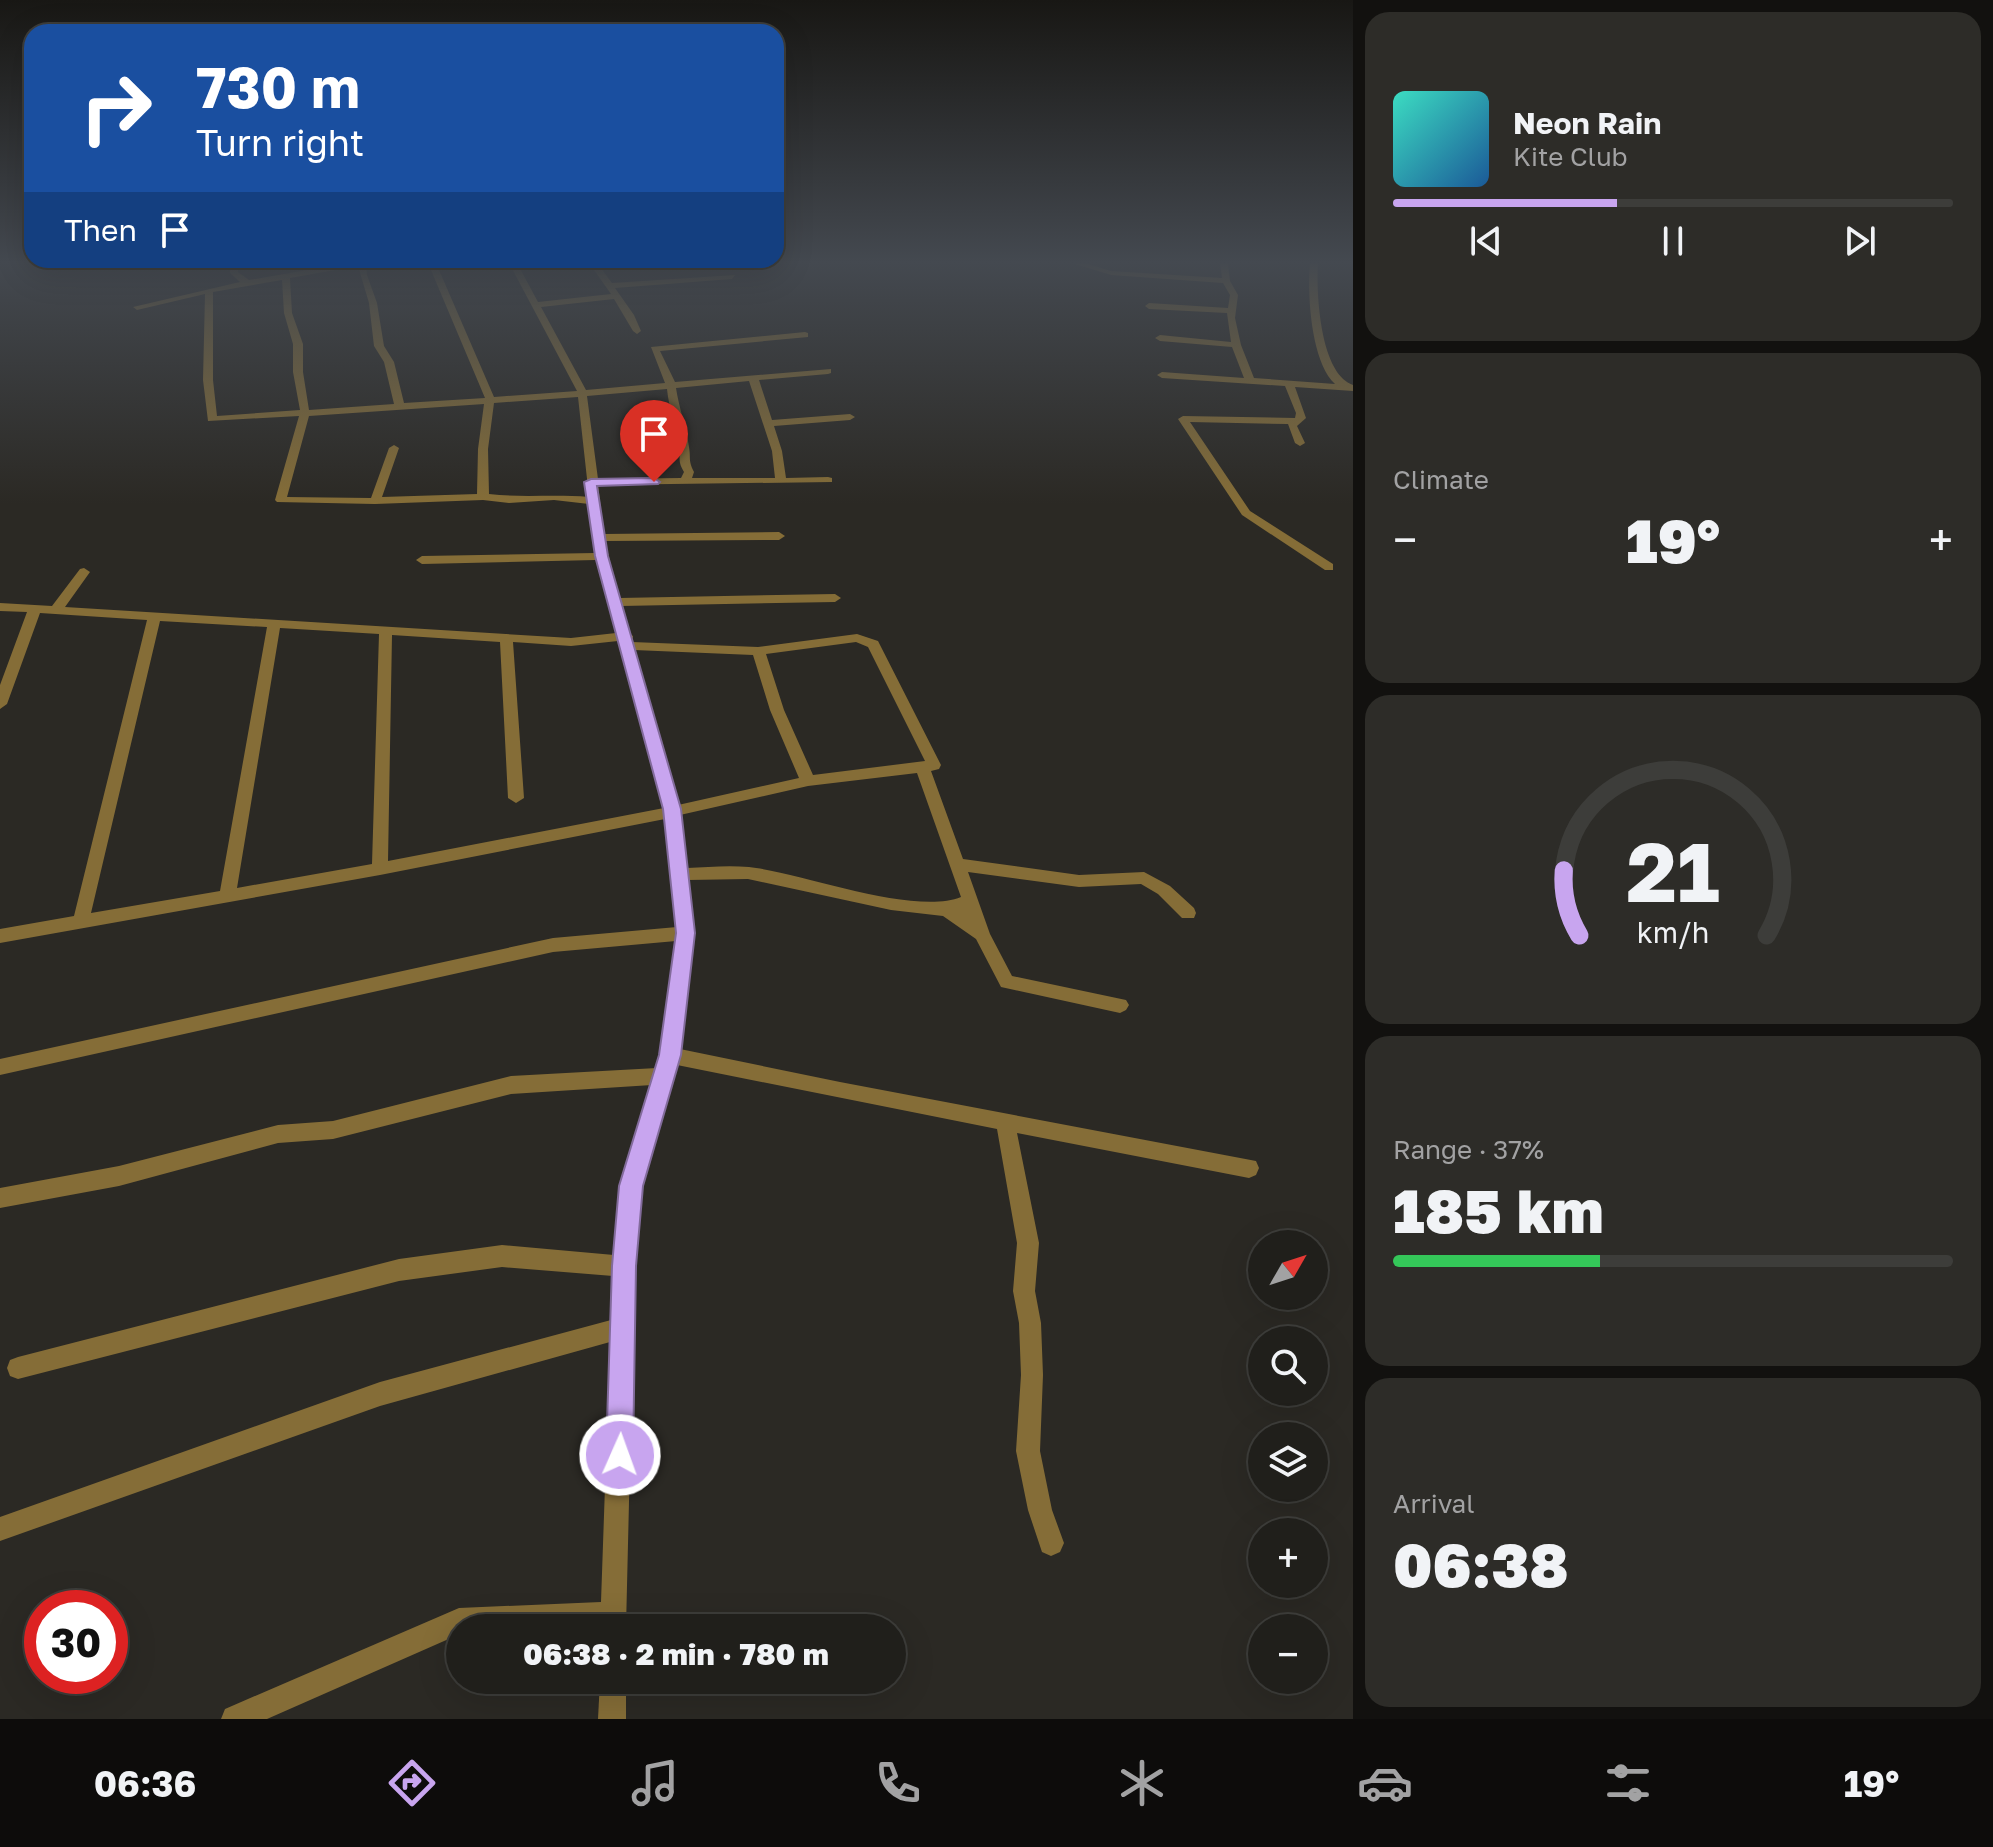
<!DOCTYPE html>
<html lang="en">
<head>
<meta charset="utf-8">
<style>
	body { margin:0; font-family:"Golos Text",sans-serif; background:#2d2c28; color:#f1f3f6; height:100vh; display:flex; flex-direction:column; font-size:30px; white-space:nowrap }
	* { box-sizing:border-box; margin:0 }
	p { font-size:26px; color:#a2a2a3 }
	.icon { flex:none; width:44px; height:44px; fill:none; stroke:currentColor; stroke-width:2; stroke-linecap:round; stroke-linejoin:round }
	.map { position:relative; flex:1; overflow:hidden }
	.drawer { display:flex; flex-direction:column; gap:12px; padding:12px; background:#12110f; width:640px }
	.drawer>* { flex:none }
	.banner { position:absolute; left:24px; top:24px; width:760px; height:244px; border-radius:24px; box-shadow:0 8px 32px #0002,0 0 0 2px #3d3d3a; background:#1a4fa0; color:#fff; overflow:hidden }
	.needle { width:52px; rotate:51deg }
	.tools { position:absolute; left:1248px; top:1230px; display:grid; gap:16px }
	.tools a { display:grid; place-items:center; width:80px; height:80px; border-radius:50%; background:#201f1b; box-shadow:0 8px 32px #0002,0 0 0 2px #3d3d3a; font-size:40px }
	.speed { position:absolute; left:24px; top:1590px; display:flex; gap:16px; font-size:40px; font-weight:700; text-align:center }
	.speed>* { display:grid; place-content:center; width:104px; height:104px; border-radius:50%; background:#201f1b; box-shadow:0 8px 32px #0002,0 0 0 2px #3d3d3a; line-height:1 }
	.speed .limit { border:12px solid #d22; background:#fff; color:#111 }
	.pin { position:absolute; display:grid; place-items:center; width:68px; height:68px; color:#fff; margin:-82px -34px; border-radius:50% 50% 50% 0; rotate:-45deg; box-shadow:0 0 8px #0007 }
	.pin .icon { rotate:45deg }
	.me { position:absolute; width:88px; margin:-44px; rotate:2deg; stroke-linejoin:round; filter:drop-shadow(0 0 6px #0008) }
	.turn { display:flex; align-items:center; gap:28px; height:168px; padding:0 40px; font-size:36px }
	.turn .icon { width:104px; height:104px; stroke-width:2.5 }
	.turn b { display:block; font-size:56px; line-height:68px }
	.then { display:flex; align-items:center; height:76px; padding:0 40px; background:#0003; gap:16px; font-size:30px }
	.big { font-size:60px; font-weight:800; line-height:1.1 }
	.drawer .tile { flex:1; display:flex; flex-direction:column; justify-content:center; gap:12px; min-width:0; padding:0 28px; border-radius:24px; background:#2d2c28 }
	.drawer .dial { align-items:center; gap:0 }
	.dial svg { height:208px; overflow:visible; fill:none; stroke:#3d3d3a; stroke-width:7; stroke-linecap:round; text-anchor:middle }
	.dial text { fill:#f1f3f6; stroke:none }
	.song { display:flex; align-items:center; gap:24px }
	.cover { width:96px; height:96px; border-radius:12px; background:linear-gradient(135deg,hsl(170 70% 55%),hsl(210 70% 35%)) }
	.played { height:8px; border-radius:4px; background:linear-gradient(90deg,#c8a5ef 40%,#3d3d3a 40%) }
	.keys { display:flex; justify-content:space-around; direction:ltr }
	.heat { display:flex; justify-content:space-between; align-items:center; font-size:44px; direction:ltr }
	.charge { height:12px; border-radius:6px; background:linear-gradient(90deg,#34c759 37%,#3d3d3a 0) }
	.trip { position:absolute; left:446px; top:1614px; width:460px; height:80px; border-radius:40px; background:#201f1b; box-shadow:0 8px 32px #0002,0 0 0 2px #3d3d3a; font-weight:800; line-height:80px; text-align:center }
	.menu { display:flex; height:128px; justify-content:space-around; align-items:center; background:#0d0c0b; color:#a2a2a3 }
	.menu .icon { width:56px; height:56px }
	.menu .on { color:#c8a5ef }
	.menu b { font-size:36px; color:#f1f3f6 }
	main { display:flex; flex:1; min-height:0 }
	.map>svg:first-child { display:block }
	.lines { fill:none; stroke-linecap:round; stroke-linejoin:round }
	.minor { fill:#856d37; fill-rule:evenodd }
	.route { fill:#c8a5ef; stroke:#826b9b; stroke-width:2 }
</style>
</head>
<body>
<main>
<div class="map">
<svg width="1353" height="1719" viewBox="0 0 1353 1719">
	<rect width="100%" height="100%" fill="#2b2924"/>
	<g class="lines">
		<!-- minor -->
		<g class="minor">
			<path d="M230,263h8v9l11,8 98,-17h19l1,12 10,28 7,43 10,16 10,41 81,-5 -57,-135h8l58,134 83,-6 -68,-128h8l21,39 73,-8 -22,-31h8l15,20 123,-8 -3,4 -117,9 19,27 7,16 -4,3 -4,-3 -19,-32 -73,8 45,83 79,-7 -14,-36 154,-15 3,1v4l-148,14 15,31 156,-13v4l-3,1 -69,6 13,40 78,-6 5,3 -5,3 -76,6 8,25 4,27 42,-1 4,1v4l-234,3 6,49 175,-2 6,4 -6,4 -174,1 14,57 216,-4 6,4 -6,4 -214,4 8,27 4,3 -1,6 126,5 99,-13 21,7 63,124 -2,4 -8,2 32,88 116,16 65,-3 26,14 24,22 2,5 -2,5h-12l-24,-24 -17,-10 -62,3 -111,-15 22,62 22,42 114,24 3,5 -3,5 -6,3 -119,-26 -25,-48 -33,-23 -52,-6 -143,-31 -60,1 6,53 -14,116 160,33 416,79 3,7 -3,7 -7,3 -232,-45 22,110 -4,48 6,32 2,52 -3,76 12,59 12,33 -4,9 -9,4 -9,-4 -14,-42 -12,-59 5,-76 -2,-52 -6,-32 4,-48 -20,-114 -320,-64 -36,121 -8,134 3,7 -3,7 -7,294h-166v6l-193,85h-46l4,-10 234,-101 142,-6 9,-260 -230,64 -380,135v-24l380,-135 231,-62 2,-44 -111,-9 -103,14 -381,98 -8,-3 -3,-8 3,-8 8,-3 381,-98 103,-14 112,10 7,-69 31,-101 -141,9 -178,45 -55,4 -159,43 -119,22v-20l119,-22 159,-41 55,-4 178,-45 146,-8 4,-13 15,-114 -123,11 -553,123v-16l553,-121 124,-11 -12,-108 -285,56 -380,68v-14l74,-13 73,-296 -107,-7 -33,91 -7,5v-24l27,-73 -27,-1v-8l52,3 28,-37 4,-1 6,4 -25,35 506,31 45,-5 -20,-73 -174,4 -6,-4 6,-4 173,-3 -6,-49 -35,-4 -45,3 -26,-3 -108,4 -98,-2 -2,-2 24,-84 -91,5 -5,-41 2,-86 -68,16 -4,-3 107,-25 -10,-9zM358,266l11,37 5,43 10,16 10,42 -85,6 -6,-38v-28l-11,-31 -2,-35zM282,280l2,33 9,31v28l7,38 -83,6 -4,-36v-88zM749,381l23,70 3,27h-83l2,-6c-6,-12 -3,-13 -5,-25 -3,-20 -10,-39 -13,-59zM667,389c2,20 9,39 12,58 2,12 -2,13 5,25l-3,6 -83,1 -11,-83zM578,397l11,100c-34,-3 -67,1 -100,-3l-1,-45 6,-46zM484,404l-6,45 -1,45 -95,3 17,-49 -5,-3 -5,3 -18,50 -84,-1 22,-81zM160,621l107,6 -47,264 -129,22zM280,628l99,6 -7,230 -135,24zM392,635l108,7 8,156 8,5 8,-5 -11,-156 58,4 47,-5 46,167 -276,53zM856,642l12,5 57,114 -112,14 -29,-65 -18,-56zM634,650l119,5 17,55 29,68 -121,27zM917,773l44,124c-47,19 -159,-24 -212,-30 -20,-2 -42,0 -62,1l-7,-53 128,-29z"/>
			<path d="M1072,263h13l26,8 111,7 -2,-15h8l2,18 8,14 -3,23 6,27 13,33 81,6c-24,-22 -28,-90 -25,-121h8c-2,30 2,111 35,122v6l-58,-4 11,31 -9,8 8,17 -5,3 -5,-3 -7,-19 -98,-2 60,89 83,53v6h-8l-83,-55 -64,-96 5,-3 112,2 1,-5 -11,-27 -123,-8 -5,-3 5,-3 82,6 -12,-31 -72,-6 -5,-3 5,-3 71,7 -4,-29 -78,-4 -4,-3 4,-3 79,5 2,-13 -7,-12 -112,-8z"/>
			<polygon points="600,1680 626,1680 626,1719 598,1719"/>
		</g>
	</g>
	<!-- sky -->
	<linearGradient id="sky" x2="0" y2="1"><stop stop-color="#181714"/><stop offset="0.52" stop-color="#444950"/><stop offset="1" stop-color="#444950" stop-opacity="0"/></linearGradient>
	<rect width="1353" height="504" fill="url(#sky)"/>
	<!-- route -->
	<polygon class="route" points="654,478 660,482 658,484 597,486 608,556 681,809 695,933 681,1055 643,1186 636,1266 633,1455 629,1465 620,1469 610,1465 606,1455 612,1266 619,1186 659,1055 676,933 663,809 595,556 584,482 591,479"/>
</svg>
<div class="tools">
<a><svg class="needle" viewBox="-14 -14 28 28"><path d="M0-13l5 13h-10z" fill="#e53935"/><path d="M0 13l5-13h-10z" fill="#a2a2a3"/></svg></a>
<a><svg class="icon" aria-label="search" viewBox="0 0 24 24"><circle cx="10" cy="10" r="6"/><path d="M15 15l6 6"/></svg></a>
<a><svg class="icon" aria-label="layers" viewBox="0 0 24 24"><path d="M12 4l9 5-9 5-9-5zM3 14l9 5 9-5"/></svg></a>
<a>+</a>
<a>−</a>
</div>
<div class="speed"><div class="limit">30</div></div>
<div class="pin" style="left:654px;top:482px;background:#d93025"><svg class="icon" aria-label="arrive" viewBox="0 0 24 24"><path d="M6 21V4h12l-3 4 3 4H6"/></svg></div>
<svg class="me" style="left:620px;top:1455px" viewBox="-20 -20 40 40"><circle r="17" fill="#c8a5ef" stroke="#fff" stroke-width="3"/><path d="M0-11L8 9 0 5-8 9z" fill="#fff"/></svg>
<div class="trip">06:38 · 2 min · 780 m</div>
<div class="banner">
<div class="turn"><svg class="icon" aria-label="right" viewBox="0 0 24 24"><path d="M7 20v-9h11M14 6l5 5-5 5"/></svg><div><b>730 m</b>Turn right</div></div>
<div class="then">Then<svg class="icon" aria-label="arrive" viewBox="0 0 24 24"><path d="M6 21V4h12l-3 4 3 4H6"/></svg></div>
</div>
</div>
<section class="drawer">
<div class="tile">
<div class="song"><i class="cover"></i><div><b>Neon Rain</b><p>Kite Club</p></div></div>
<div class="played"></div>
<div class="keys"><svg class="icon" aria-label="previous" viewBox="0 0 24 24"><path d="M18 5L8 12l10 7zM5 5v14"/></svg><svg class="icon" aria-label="pause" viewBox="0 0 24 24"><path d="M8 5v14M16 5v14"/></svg><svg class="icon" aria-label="next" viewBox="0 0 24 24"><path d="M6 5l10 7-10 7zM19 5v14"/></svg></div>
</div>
<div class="tile"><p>Climate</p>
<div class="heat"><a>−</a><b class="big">19°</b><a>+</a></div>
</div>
<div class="tile dial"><svg viewBox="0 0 100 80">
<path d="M14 69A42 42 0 1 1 86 69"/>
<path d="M14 69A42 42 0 0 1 8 44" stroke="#c8a5ef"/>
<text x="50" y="56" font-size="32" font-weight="700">21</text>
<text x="50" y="72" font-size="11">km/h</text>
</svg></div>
<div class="tile"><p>Range · 37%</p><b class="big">185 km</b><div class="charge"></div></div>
<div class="tile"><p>Arrival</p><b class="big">06:38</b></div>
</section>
</main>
<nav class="menu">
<b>06:36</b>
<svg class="icon on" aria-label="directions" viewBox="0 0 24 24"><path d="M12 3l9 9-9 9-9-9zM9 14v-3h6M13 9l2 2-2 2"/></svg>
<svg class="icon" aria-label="music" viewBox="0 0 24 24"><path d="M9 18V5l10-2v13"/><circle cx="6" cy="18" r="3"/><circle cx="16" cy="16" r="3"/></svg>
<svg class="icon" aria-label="phone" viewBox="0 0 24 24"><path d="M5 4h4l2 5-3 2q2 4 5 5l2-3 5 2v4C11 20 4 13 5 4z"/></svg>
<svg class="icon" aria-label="climate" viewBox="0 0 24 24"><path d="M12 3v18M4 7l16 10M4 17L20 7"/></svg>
<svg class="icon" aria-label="car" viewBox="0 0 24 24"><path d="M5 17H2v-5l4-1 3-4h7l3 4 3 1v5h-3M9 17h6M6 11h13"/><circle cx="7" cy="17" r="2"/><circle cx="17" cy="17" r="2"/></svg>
<svg class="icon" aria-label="filters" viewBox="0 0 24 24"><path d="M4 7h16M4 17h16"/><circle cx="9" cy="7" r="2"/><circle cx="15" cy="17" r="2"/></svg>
<b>19°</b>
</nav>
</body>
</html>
